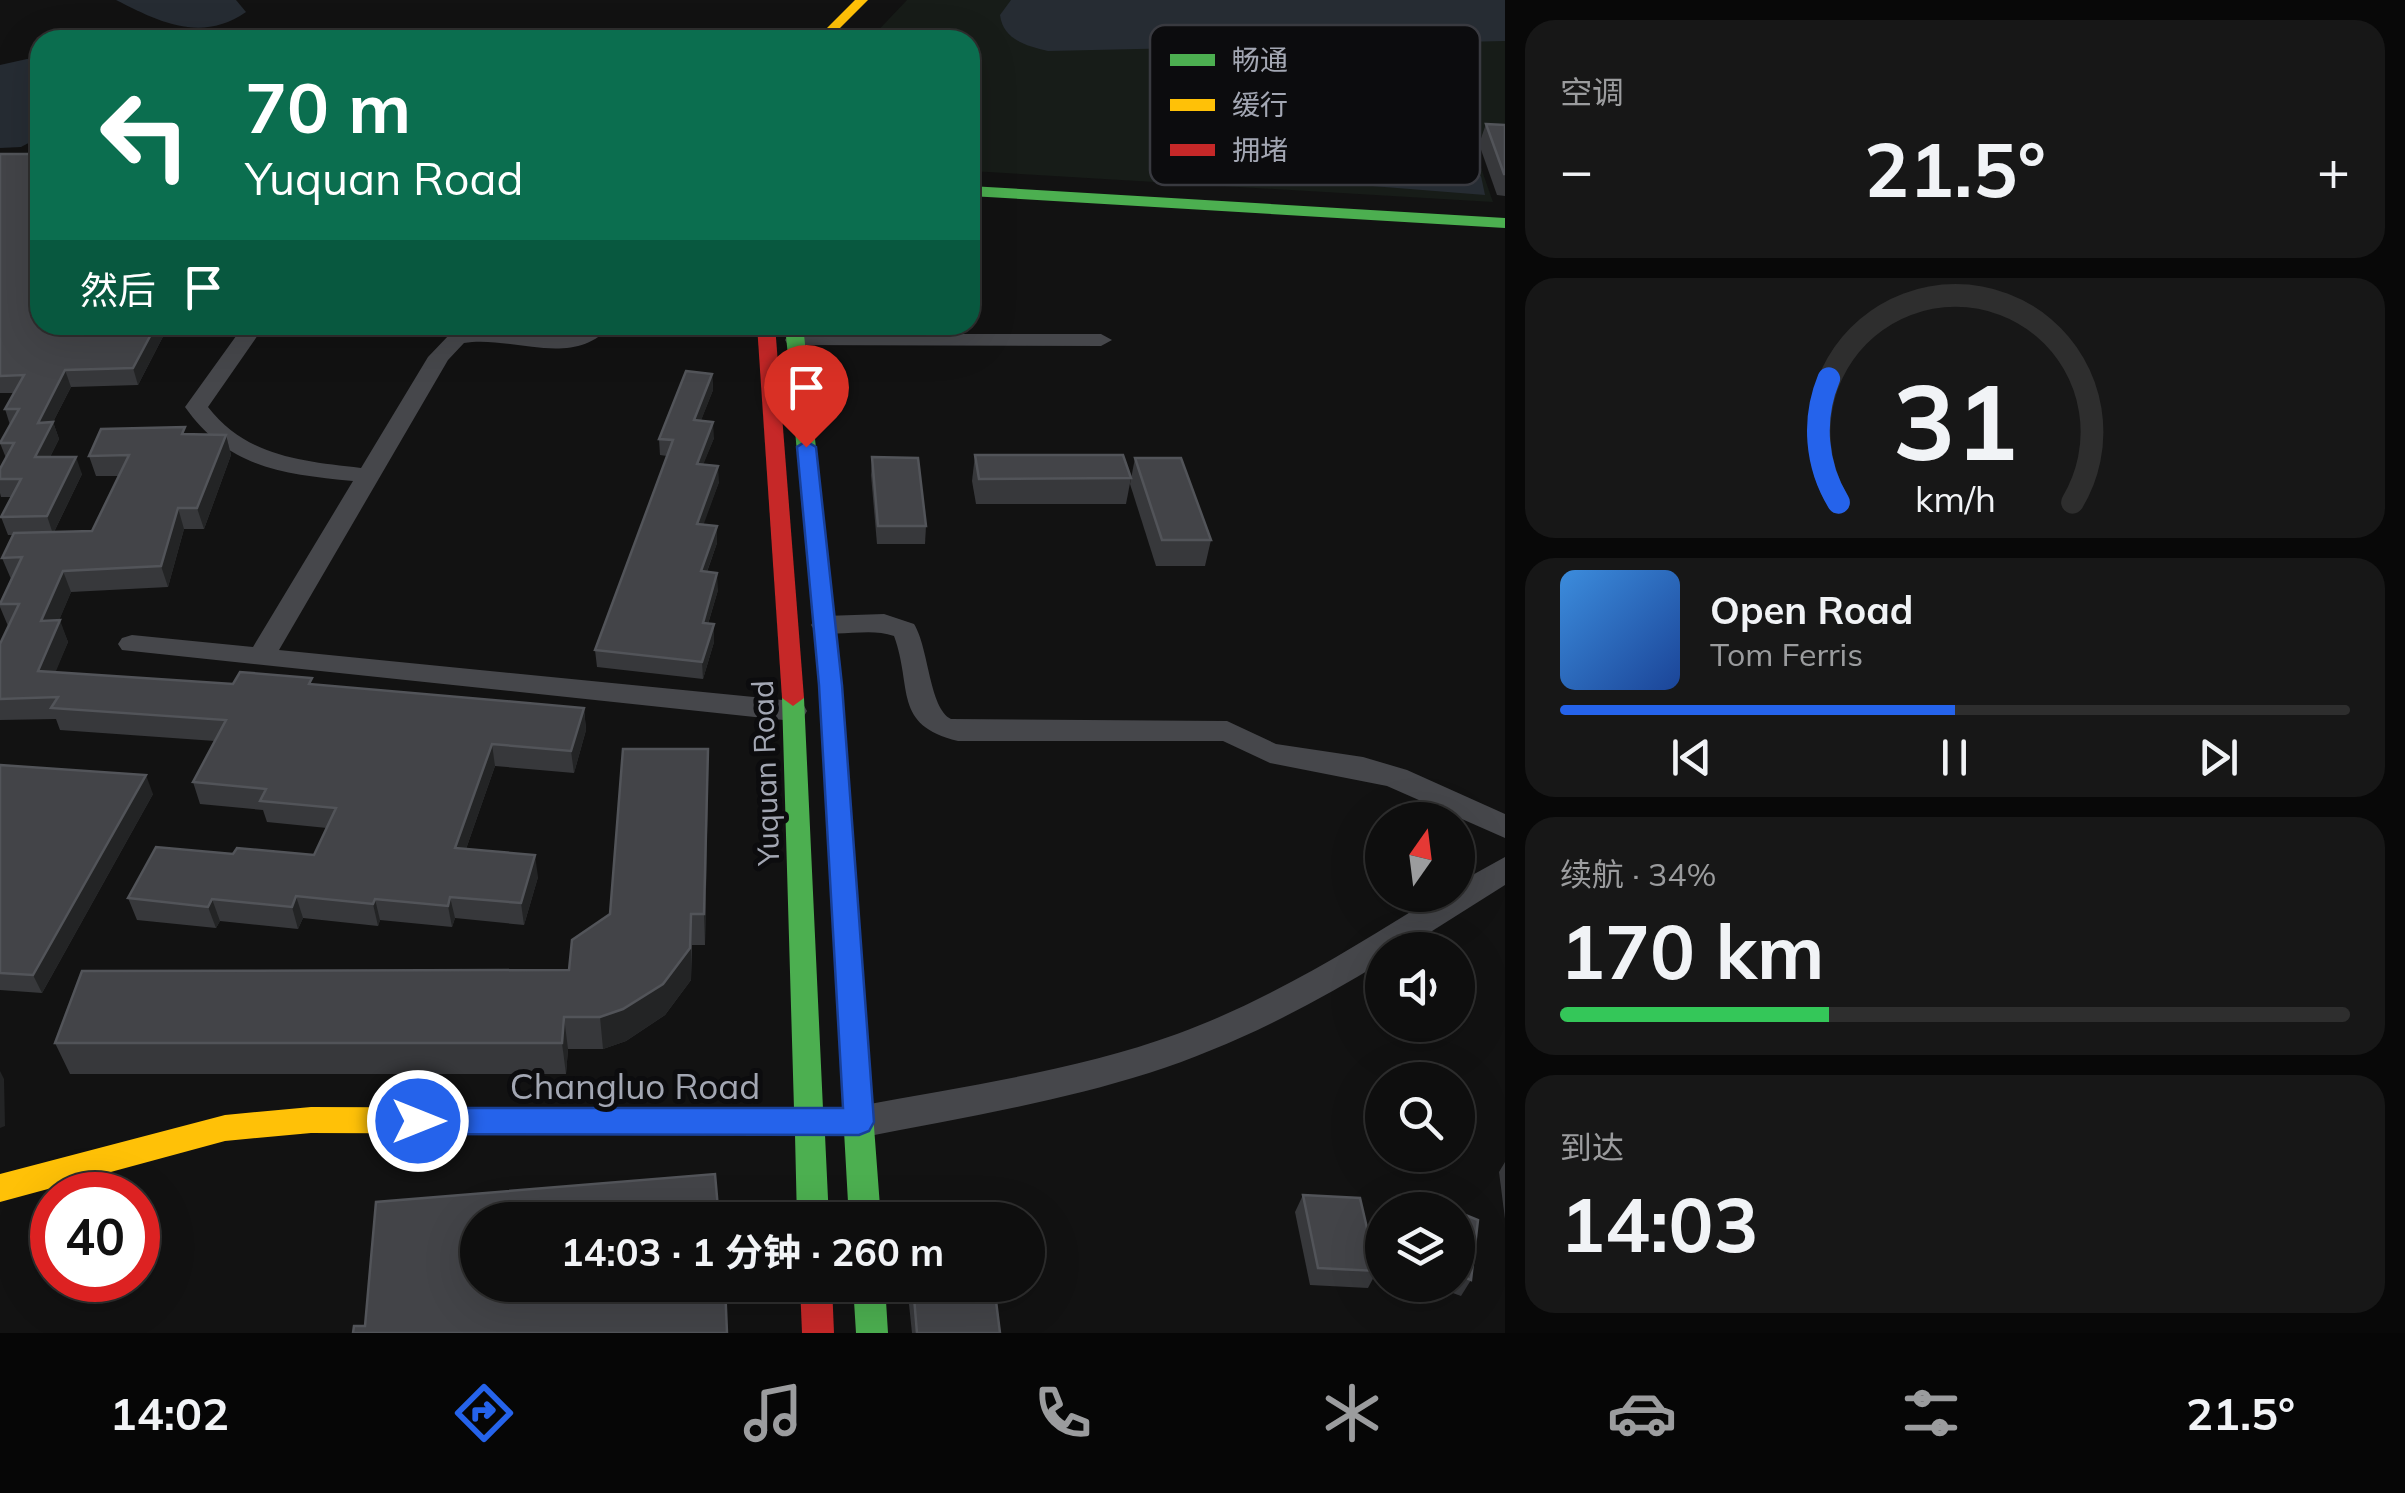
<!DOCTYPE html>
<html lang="zh">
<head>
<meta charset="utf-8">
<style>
	body { margin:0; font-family:Mulish,"Noto Sans SC",sans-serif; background:#171717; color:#f1f3f6; height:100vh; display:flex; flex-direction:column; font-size:38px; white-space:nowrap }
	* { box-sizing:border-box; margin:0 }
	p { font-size:32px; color:#9b9c9e }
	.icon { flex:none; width:55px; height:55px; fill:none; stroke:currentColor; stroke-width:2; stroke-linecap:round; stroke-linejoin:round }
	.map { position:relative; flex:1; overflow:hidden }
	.drawer { display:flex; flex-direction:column; gap:20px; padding:20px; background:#080808; width:900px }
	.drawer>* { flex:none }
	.banner { position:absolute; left:30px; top:30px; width:950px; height:305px; border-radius:30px; box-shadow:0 10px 40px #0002,0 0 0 2px #2e2e2e; background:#0b6e4f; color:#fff; overflow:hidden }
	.needle { width:65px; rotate:14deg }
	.tools { position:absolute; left:1365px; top:802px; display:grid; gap:20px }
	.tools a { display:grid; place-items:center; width:110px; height:110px; border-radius:50%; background:#0e0e0e; box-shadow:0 10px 40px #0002,0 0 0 2px #2e2e2e; font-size:50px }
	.speed { position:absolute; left:30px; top:1172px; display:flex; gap:20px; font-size:50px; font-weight:700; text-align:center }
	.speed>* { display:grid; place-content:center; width:130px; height:130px; border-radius:50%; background:#0e0e0e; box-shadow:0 10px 40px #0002,0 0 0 2px #2e2e2e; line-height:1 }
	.speed .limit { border:15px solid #d22; background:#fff; color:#111 }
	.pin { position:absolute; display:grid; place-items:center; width:85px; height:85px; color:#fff; margin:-102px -42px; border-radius:50% 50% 50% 0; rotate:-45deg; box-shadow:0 0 10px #0007 }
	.pin .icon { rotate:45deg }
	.me { position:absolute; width:110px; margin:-55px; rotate:90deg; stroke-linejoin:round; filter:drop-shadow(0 0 8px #0008) }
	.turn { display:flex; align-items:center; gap:35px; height:210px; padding:0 50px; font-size:45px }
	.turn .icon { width:130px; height:130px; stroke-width:2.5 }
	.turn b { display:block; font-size:70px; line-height:85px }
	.then { display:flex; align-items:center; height:95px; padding:0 50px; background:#0003; gap:20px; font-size:38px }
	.big { font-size:75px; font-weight:700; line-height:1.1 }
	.drawer .widget { flex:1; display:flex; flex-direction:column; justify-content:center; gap:15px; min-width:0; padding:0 35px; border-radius:30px; background:#171717 }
	.drawer .dial { align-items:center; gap:0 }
	.dial svg { height:260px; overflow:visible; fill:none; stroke:#2e2e2e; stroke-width:7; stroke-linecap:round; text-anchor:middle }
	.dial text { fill:#f1f3f6; stroke:none }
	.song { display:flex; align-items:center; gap:30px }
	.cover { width:120px; height:120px; border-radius:15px; background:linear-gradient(135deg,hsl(210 70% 55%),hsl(220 70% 35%)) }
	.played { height:10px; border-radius:5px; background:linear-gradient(90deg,#2563eb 50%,#2e2e2e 50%) }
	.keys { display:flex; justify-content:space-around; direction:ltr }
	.heat { display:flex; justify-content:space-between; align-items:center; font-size:55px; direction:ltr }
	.charge { height:15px; border-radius:8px; background:linear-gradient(90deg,#34c759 34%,#2e2e2e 0) }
	.trip { position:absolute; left:460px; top:1202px; width:585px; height:100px; border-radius:50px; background:#0e0e0e; box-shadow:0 10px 40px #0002,0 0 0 2px #2e2e2e; font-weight:700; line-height:100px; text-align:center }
	.menu { display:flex; height:160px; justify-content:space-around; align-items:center; background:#060606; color:#9b9c9e }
	.menu .icon { width:70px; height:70px }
	.menu .on { color:#2563eb }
	.menu b { font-size:45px; color:#f1f3f6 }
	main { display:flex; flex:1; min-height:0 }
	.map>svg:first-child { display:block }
	.green { fill:#171c18 }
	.water { fill:#262c33 }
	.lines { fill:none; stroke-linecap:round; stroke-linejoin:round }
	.street { fill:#46474b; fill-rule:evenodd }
	.fast { fill:#4caf50; fill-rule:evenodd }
	.slow { fill:#ffc107; fill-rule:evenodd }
	.jam { fill:#c62828; fill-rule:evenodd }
	.wall { fill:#37383b }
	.shaded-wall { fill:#232425 }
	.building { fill:#434448; stroke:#525459; stroke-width:2.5 }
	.route { fill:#2563eb; stroke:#184099; stroke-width:2.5 }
	.labels { text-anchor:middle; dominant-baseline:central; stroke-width:10; stroke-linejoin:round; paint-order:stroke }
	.street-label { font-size:30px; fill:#a3a7b3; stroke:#0c0c0e }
	.near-street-label { font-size:35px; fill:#a3a7b3; stroke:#0c0c0e }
	.key { fill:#0c0c0e; stroke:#393a40; stroke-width:2.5 }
	.key-label { font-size:28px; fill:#a3a7b3 }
</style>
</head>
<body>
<main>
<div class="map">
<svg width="1505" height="1333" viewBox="0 0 1505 1333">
	<rect width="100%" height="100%" fill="#121212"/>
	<!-- green -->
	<polygon class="green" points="907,0 1505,0 1505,132 1459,141 1479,162 1493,202 970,171 970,40 869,40"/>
	<!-- water -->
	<g class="water">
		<path d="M116,0h120l10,12c-45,31 -87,10 -130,-12z"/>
		<path d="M1011,0h494v41l-457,10c-21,-5 -45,-11 -48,-36z"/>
		<polygon points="27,59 40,60 40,137 21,147 0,148 0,65"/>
		<polygon points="1403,161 1448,163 1481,176 1485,195 1309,181 1310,174 1319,168"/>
	</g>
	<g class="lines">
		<!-- street -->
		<g class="street">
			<path d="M244,325h21l-57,82c39,50 94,54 153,61l67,-111 22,-23 23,-5 81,7 16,-1 19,-10h22c-37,45 -99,10 -147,18l-16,17 -169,290 514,51 10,3 4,7 -4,7 -10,3 -671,-71 -4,-6 4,-6 10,-3 121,12 100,-166c-70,-7 -125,-13 -168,-74z"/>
			<polygon points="796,334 1101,334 1112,340 1101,346 788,345 785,340 788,335"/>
			<path d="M884,614l30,10c15,24 15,84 37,95l276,2 49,23 87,13 44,13 98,44v24l-118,-52 -117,-23 -47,-22h-265c-66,-16 -45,-53 -64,-105 -26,-9 -53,2 -79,-5l-4,-6 4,-6 9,-3z"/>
			<path d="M1505,857v28l-103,65h-20v12c-73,45 -150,84 -233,111 -95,30 -193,46 -290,65l-13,-5 -5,-11 5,-11 13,-5c106,-20 216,-35 318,-72 93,-34 177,-87 261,-139h20v-12z"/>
		</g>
		<!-- fast -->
		<g class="fast">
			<polygon points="970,186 1505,218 1505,228 970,196"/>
			<polygon points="785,325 803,325 841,685 881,1220 849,1220 844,1131 825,1135 829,1220 797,1220 795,1135 571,1134 561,1130 556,1121 561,1112 571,1108 794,1109 782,698 793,690 804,698 823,1109 843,1112 819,685"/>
			<polygon points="853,1285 885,1285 888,1333 856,1333"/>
		</g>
		<!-- slow -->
		<g class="slow">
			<polygon points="855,0 868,0 828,40 815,40"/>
			<polygon points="311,1107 571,1108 581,1112 586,1121 581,1130 571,1134 311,1133 225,1141 0,1202 0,1174 225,1115"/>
		</g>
		<!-- jam -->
		<g class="jam">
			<polygon points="757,325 775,325 804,698 793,706 782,698"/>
			<polygon points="800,1285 832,1285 834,1333 802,1333"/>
		</g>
	</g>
	<!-- wall -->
	<g class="wall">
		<polygon points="1486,124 1505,125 1505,196 1497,195 1479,144"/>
		<polygon points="0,154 40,325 169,325 138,385 71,387 53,422 59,439 50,457 82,474 54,532 92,531 119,476 96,476 89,456 187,434 226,435 231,455 204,529 184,529 168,587 71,592 59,620 68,642 55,672 233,684 314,684 584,708 586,730 574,773 495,766 466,849 538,877 524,925 455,918 452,927 380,920 378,926 303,918 298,929 220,921 216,928 137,920 128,898 233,854 314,855 327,828 267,822 263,810 200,804 193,782 215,741 60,730 56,719 0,720 0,644 8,626 0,607 0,602 11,579 2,558 13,535 8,535 1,517 12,497 1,497 0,493 0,469 6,458 0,443 10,425 5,409 14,393 0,393"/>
		<polygon points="712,374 713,390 701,420 714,438 703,464 719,482 703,524 717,543 707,572 718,590 708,624 714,624 714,642 703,679 597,667 595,650 667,456 660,455 659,439"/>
		<polygon points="975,455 1131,478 1126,504 976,504 972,481"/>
		<polygon points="872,457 926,526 925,544 877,544 871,475"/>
		<polygon points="1135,458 1211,540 1205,566 1156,566 1130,484"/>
		<polygon points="0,765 153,794 42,993 0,990"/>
		<polygon points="708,781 705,945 692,945 691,980 665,1015 626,1041 603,1049 568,1049 566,1074 70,1074 55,1043 569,970"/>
		<polygon points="1505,1162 1505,1219 1499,1172"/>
		<polygon points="1303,1195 1377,1271 1368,1288 1310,1285 1295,1212"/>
		<polygon points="1458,1212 1471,1280 1461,1296 1431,1285 1458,1285"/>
		<polygon points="907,1285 994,1285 1000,1333 912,1333"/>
	</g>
	<!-- shaded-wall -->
	<g class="shaded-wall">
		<polygon points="156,325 169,325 138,385 133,368"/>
		<polygon points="65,370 71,387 53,422 59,439 41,475 35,457 38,423"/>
		<polygon points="712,374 713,390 695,436 694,420"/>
		<polygon points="713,422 714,438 697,480 697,464"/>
		<polygon points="226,435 231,455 204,529 197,508"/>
		<polygon points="76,457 82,474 53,534 47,516"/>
		<polygon points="718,466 719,482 698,540 697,524"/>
		<polygon points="178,508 184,529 168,587 161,566"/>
		<polygon points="717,526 717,543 701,588 701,571"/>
		<polygon points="63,571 71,592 50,642 41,621"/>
		<polygon points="717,573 718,590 703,640 703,623"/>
		<polygon points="60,620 68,642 47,693 38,671"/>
		<polygon points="714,624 714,642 703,679 702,662"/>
		<polygon points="584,708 586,730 574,773 571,751"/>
		<polygon points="492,744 495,766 459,869 455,848"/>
		<polygon points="708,749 708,781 705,945 704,914"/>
		<polygon points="146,775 153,794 42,993 33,975"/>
		<polygon points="535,855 538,877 524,925 521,903"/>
		<polygon points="296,896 303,918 298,929 292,907"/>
		<polygon points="450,897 455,918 452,927 448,906"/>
		<polygon points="212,899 220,921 216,928 208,907"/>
		<polygon points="375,899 380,920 378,926 373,904"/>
		<polygon points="691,914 691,980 665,1015 626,1041 603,1049 600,1017"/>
		<polygon points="564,1017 568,1049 566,1074 562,1043"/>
		<polygon points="0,1071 4,1079 5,1126 0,1128"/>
	</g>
	<!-- building -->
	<g class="building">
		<polygon points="1486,124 1505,125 1505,174 1504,174"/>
		<polygon points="0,154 40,154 40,325 156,325 133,368 65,370 38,423 53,422 35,457 76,457 47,516 1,517 21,479 0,479 0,469 14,443 0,443 19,409 5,409 24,375 0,376"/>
		<polygon points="686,371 712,374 694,420 713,422 697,464 718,466 697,524 717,526 701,571 717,573 703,623 714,624 702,662 595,650 673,440 659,439"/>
		<polygon points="185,427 182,434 226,435 197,508 178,508 161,566 63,571 41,621 60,620 38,671 233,684 240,672 312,678 309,684 584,708 571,751 492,744 455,848 535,855 521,903 450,897 448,906 375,899 373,904 296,896 292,907 212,899 208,907 128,898 156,847 233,854 237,848 314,855 336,808 260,801 266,789 193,782 226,720 51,708 58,697 0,699 0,644 19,604 0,604 22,557 2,558 14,533 92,531 129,455 89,456 101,429"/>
		<polygon points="975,455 1123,455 1131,478 979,479"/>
		<polygon points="872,457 918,458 926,526 878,526"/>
		<polygon points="1135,458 1181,458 1211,540 1162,540"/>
		<polygon points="623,749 708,749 704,914 691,914 690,948 663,984 623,1009 600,1017 564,1017 562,1043 55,1043 82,971 569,970 572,940 610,914"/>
		<polygon points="0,765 146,775 33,975 0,973"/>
		<polygon points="715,1174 719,1220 478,1220 478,1285 725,1285 727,1333 353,1333 354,1326 365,1326 376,1202"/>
		<polygon points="1303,1195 1360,1198 1377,1271 1318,1268"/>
		<polygon points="1428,1202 1451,1210 1427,1210"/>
		<polygon points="1458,1212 1478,1220 1471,1280 1458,1275"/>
		<polygon points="913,1285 994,1285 1000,1333 917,1333"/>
	</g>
	<!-- route -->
	<polygon class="route" points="806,441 816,447 842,685 874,1122 869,1131 859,1135 418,1134 407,1130 403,1121 407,1111 418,1108 843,1108 819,685 797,447"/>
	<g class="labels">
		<!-- street labels -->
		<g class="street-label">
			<text transform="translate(765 773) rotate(-92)">Yuquan Road</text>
		</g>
		<!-- near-street labels -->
		<g class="near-street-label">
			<text x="635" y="1086">Changluo Road</text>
		</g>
	</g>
	<!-- legend -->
	<rect x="1150" y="25" width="330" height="160" rx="15" class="key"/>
	<rect x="1170" y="54" width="45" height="12" fill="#4caf50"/>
	<rect x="1170" y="99" width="45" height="12" fill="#ffc107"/>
	<rect x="1170" y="144" width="45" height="12" fill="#c62828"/>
	<g class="key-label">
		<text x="1232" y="70">畅通</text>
		<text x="1232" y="115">缓行</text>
		<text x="1232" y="160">拥堵</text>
	</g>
</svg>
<div class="tools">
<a><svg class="needle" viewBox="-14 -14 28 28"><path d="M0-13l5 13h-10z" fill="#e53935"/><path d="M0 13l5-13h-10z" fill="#9b9c9e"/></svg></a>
<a><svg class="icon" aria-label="sound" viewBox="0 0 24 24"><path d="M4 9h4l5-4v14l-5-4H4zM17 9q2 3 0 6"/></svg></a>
<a><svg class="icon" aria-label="search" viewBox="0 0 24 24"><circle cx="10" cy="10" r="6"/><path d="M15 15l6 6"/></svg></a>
<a><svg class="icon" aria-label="layers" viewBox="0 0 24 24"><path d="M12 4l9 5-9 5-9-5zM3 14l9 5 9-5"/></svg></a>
</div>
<div class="speed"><div class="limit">40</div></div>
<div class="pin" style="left:806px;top:447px;background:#d93025"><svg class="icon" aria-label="arrive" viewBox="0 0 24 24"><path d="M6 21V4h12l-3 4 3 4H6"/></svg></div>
<svg class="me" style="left:418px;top:1121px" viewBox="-20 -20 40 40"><circle r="17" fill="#2563eb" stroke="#fff" stroke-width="3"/><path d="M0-11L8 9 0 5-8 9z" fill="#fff"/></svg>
<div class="trip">14:03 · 1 分钟 · 260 m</div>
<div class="banner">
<div class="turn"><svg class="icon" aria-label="left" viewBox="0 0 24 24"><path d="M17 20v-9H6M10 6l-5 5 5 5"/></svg><div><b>70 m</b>Yuquan Road</div></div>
<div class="then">然后<svg class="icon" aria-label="arrive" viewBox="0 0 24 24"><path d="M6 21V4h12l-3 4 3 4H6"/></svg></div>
</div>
</div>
<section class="drawer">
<div class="widget"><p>空调</p>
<div class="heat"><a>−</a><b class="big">21.5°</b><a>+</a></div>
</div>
<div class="widget dial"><svg viewBox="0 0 100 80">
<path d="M14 69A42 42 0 1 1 86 69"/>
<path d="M14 69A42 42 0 0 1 11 31" stroke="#2563eb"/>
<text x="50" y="56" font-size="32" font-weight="700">31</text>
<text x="50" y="72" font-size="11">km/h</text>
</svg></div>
<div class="widget">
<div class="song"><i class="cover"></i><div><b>Open Road</b><p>Tom Ferris</p></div></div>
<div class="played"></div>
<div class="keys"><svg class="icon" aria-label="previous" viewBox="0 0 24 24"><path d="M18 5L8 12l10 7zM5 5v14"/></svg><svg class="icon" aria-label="pause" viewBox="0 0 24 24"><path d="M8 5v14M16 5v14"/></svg><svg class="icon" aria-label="next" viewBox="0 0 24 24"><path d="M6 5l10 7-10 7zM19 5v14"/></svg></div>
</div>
<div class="widget"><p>续航 · 34%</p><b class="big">170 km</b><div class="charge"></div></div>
<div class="widget"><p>到达</p><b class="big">14:03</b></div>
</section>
</main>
<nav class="menu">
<b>14:02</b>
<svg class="icon on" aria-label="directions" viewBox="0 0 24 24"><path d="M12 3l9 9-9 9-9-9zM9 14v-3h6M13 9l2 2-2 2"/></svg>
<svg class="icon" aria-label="music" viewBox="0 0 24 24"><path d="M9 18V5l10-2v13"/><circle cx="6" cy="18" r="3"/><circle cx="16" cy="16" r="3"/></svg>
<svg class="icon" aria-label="phone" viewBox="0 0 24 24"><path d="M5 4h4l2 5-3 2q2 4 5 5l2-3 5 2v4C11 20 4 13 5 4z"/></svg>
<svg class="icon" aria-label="climate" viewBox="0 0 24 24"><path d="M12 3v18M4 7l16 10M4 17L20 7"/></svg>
<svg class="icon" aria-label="car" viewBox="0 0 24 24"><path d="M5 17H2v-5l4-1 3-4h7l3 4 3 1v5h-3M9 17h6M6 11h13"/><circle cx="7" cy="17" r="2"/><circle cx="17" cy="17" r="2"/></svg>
<svg class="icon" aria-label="filters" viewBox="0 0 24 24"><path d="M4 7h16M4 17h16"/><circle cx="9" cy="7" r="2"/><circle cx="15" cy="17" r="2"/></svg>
<b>21.5°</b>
</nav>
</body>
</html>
